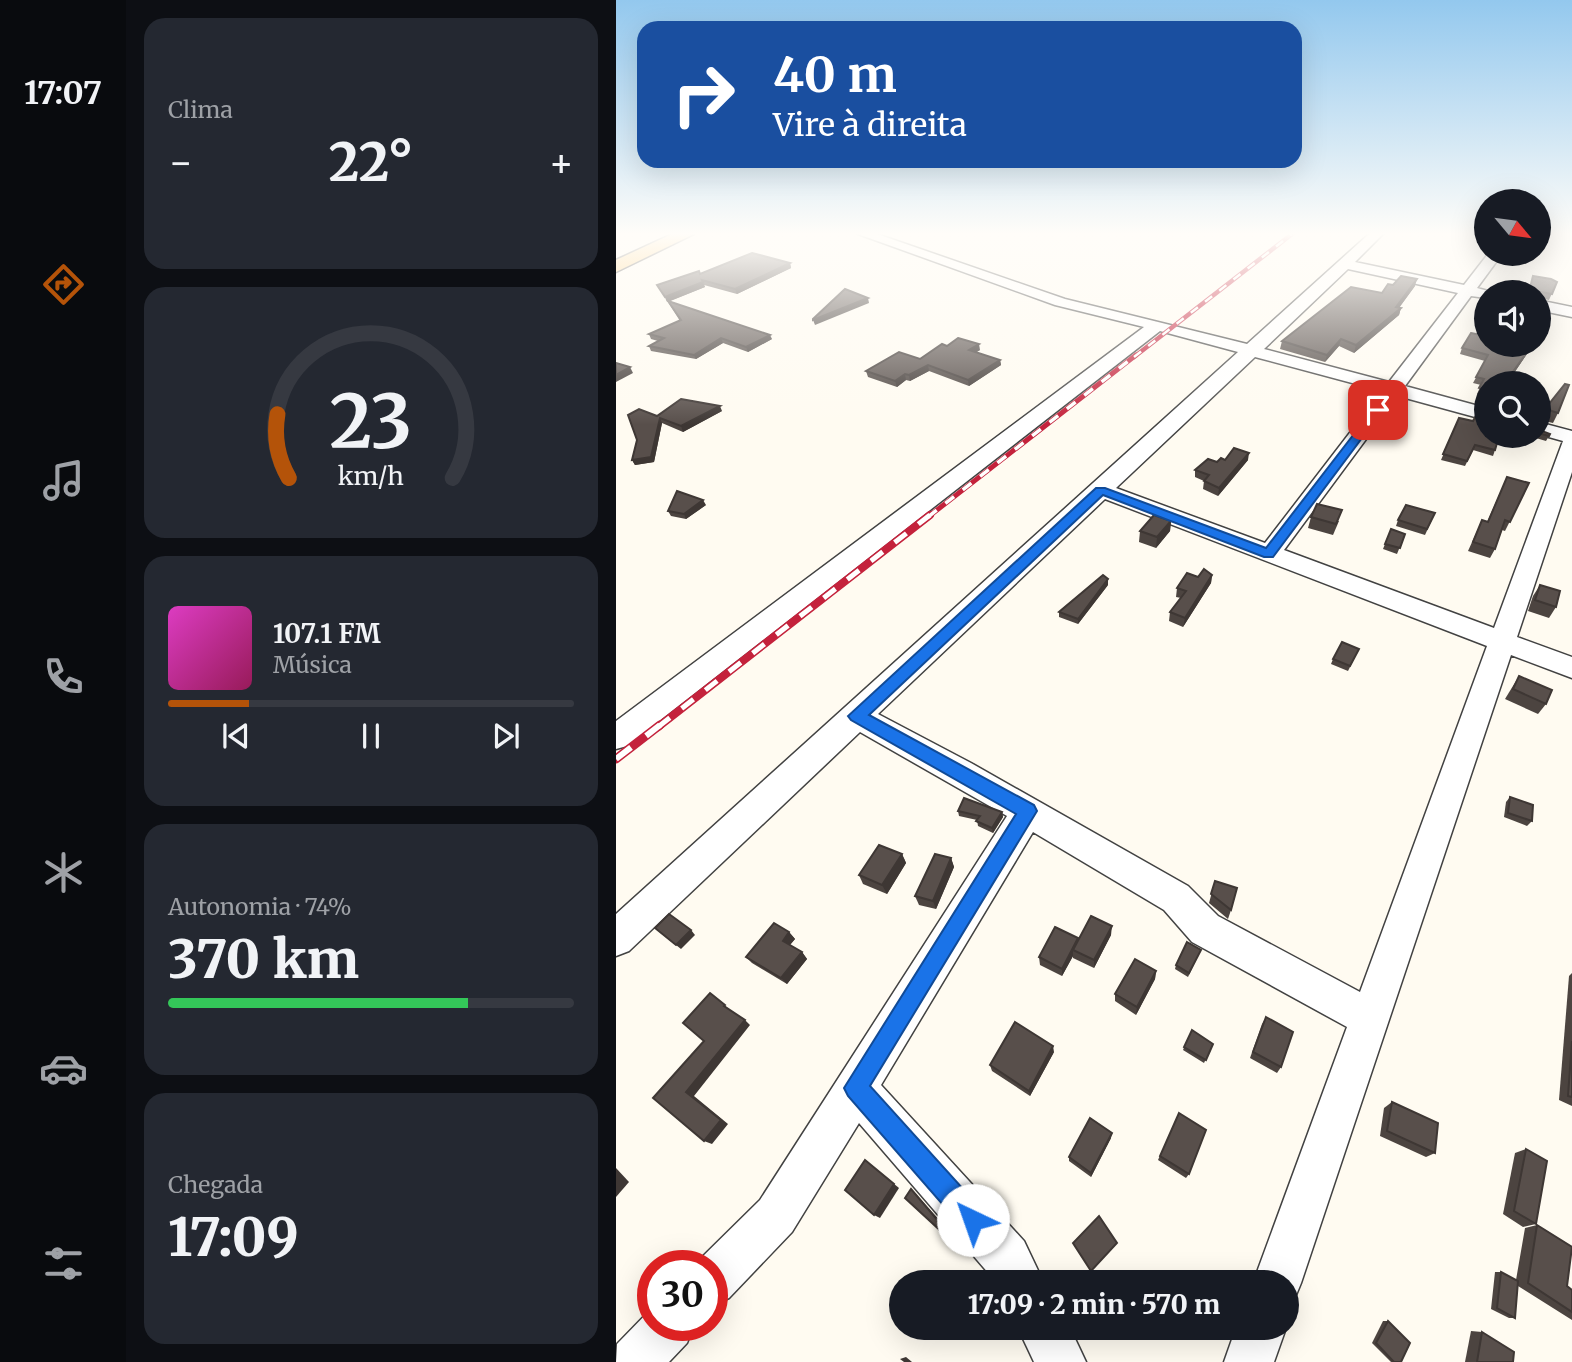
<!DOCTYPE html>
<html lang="pt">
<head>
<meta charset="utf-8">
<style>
	body { margin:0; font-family:Merriweather,serif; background:#242831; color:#f1f3f6; height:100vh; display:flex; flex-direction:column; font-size:26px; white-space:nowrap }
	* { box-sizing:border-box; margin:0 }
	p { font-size:23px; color:#9ea1a6 }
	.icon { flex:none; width:38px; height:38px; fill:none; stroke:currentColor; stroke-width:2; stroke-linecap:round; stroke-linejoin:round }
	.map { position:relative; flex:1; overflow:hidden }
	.side { display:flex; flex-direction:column; gap:18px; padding:18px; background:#0d0f14; width:490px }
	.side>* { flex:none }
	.top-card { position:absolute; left:21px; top:21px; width:665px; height:147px; border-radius:21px; box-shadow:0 7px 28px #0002; background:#1a4fa0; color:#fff; overflow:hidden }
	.needle { width:46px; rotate:119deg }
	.controls { position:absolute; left:858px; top:189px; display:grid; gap:14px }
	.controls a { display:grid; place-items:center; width:77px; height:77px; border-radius:50%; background:#171b24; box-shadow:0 7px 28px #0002; font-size:35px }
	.speed { position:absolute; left:21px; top:1250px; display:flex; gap:14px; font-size:35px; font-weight:700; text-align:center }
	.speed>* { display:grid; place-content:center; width:91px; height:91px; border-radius:50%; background:#171b24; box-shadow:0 7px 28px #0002; line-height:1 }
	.speed .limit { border:10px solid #d22; background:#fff; color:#111 }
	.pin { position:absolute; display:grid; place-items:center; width:60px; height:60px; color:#fff; margin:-30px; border-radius:14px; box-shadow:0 4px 10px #0006 }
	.me { position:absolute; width:77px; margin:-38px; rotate:318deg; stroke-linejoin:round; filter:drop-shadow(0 0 5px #0008) }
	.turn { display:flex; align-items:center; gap:24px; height:147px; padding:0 21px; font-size:32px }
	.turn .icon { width:91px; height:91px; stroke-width:2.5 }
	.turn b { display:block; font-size:49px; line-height:60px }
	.big { font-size:52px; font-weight:800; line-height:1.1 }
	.side .widget { flex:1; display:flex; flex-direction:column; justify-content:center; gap:10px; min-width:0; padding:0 24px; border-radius:21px; background:#242831 }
	.side .dial { align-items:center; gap:0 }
	.dial svg { height:182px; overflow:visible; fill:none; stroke:#363941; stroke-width:7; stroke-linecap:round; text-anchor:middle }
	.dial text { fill:#f1f3f6; stroke:none }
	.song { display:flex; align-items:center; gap:21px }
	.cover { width:84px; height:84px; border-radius:10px; background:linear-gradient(135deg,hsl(310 70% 55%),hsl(330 70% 35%)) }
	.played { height:7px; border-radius:4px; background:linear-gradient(90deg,#b45309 20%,#363941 20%) }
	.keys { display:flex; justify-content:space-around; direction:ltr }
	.heat { display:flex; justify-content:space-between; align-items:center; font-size:38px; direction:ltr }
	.charge { height:10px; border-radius:5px; background:linear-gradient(90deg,#34c759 74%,#363941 0) }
	.trip { position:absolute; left:273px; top:1270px; width:410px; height:70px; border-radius:35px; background:#171b24; box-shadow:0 7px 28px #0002; font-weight:800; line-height:70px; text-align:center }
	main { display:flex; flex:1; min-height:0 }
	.tabs { display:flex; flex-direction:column; width:126px; justify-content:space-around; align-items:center; background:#090b0e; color:#9ea1a6 }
	.tabs .icon { width:49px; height:49px }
	.tabs .active { color:#b45309 }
	.tabs b { font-size:32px; color:#f1f3f6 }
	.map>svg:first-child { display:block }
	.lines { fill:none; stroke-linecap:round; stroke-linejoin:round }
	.minor-casing { stroke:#424242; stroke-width:3 }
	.major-casing { stroke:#202020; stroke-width:3 }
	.minor { fill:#fff; fill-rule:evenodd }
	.major { fill:#fcc664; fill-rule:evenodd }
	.rail-far3-casing { stroke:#c4223c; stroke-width:4.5 }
	.rail-far2-casing { stroke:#c4223c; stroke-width:5 }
	.rail-far1-casing { stroke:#c4223c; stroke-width:8 }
	.rail-casing { stroke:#c4223c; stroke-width:9 }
	.rail-far3 { stroke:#fff; stroke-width:2.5; stroke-dasharray:9; stroke-linecap:butt }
	.rail-far2 { stroke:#fff; stroke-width:3.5; stroke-dasharray:11; stroke-linecap:butt }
	.rail-far1 { stroke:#fff; stroke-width:5; stroke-dasharray:15; stroke-linecap:butt }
	.rail { stroke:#fff; stroke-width:6; stroke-dasharray:19; stroke-linecap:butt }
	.wall { fill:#4c4440 }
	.shaded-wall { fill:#3e3734 }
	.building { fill:#584f4b; stroke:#3e3734; stroke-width:2 }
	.route { fill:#1a73e8; stroke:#114b97; stroke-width:2 }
</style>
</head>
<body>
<main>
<nav class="tabs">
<b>17:07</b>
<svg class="icon active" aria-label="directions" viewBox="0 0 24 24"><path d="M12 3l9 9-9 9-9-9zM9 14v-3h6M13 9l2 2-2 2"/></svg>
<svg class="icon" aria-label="music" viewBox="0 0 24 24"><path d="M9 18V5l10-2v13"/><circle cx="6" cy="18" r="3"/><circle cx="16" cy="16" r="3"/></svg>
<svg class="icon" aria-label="phone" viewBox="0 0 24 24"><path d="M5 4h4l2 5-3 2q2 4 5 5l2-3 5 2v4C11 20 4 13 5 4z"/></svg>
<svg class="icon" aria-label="climate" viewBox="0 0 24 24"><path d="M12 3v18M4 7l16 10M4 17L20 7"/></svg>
<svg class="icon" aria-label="car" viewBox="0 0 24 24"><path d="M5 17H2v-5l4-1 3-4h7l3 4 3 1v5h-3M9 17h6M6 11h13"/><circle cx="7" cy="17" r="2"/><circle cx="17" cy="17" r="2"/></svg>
<svg class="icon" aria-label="filters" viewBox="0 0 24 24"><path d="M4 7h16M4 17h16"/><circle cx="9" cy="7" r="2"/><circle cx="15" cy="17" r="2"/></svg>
</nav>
<section class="side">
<div class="widget"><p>Clima</p>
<div class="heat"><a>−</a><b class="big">22°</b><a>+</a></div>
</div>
<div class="widget dial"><svg viewBox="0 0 100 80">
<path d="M14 69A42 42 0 1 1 86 69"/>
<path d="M14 69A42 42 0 0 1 9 41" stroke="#b45309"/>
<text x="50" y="56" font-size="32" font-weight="700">23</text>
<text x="50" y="72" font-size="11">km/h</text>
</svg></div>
<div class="widget">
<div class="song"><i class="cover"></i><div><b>107.1 FM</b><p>Música</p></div></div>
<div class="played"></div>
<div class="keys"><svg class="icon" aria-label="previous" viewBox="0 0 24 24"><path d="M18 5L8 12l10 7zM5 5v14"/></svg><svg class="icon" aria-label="pause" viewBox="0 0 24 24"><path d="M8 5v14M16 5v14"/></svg><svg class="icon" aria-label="next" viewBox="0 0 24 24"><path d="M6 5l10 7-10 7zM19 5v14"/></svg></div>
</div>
<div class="widget"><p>Autonomia · 74%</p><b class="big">370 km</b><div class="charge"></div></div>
<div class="widget"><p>Chegada</p><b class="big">17:09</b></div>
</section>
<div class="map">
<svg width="956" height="1362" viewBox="0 0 956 1362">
	<rect width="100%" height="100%" fill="#fffbf1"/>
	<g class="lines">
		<!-- minor casing -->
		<g class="minor-casing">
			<g id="minor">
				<path d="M242,234h19l188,65 182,45 122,-110h14l-28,28 109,23 24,-31h14l-25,34 11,3 -2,7 -15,-2 -66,90 81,22v12l-88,-24 -114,154 210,78 69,-187 -25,-7v-12l34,9v41l-55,165 55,20v21l-61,-23 -210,628 -7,17 -8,3v-20h-33l94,-256 -155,-85 -28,-32 -131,-78 -152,253 143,156 20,42h-50l-4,-8 -131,-152 -67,109 -63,66 -17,7v-40h-18l66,-65 247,-384 -147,-84 -231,219 -13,5v-42l622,-562 -78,-21 -533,415 -11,3v-28l528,-394 -89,-22zM732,269l110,24 -69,89 -125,-33zM639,357l127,34 -117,152 -149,-55zM489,499l382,147 -127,346 -142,-76 -30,-30 -217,-123 -93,-49z"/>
				<polygon points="922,300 956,307 956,317 922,310"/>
				<polygon points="37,1307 37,1325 78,1325 71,1343 53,1362 0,1362 1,1344"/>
				<polygon points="402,1328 454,1328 470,1362 418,1362"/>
				<polygon points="620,1328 670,1328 658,1362 608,1362"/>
			</g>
		</g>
		<!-- major casing -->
		<g class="major-casing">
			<polygon id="major" points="56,234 78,234 0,272 0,260"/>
		</g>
		<!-- minor -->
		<use href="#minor" class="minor"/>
		<!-- major -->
		<use href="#major" class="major"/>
		<!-- rail-far3 casing -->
		<g class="rail-far3-casing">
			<polyline id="rail-far3" points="518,357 676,234"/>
		</g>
		<!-- rail-far2 casing -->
		<g class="rail-far2-casing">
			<polyline id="rail-far2" points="312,517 520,355"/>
		</g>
		<!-- rail-far1 casing -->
		<g class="rail-far1-casing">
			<polyline id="rail-far1" points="42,727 314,515"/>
		</g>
		<!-- rail casing -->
		<g class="rail-casing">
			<polyline id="rail" points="0,759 44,725"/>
		</g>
		<!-- rail-far3 -->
		<use href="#rail-far3" class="rail-far3"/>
		<!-- rail-far2 -->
		<use href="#rail-far2" class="rail-far2"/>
		<!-- rail-far1 -->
		<use href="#rail-far1" class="rail-far1"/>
		<!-- rail -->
		<use href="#rail" class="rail"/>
	</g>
	<!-- wall -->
	<g class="wall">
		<polygon points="174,263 175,268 121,294 88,285 89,287 52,302 156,339 132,352 107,343 80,359 35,351 33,346 42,341 35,339 33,334 64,321 41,285 84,274"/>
		<polygon points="917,276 941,282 933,300 922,298 922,292 912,292"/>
		<polygon points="799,286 783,308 785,308 783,315 738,353 723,346 709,362 664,349 666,341 766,293"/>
		<polygon points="870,336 917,345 892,382 886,381 870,383 870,397 861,394 865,385 857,383 869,361 844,354 846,348"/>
		<polygon points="331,346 364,350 360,352 384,360 385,365 353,386 313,371 294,381 290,380 281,387 252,377 250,371 304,359"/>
		<polygon points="929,409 942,413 937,423 924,420"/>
		<polygon points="106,411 67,432 46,423 38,462 19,465 16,460 41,416"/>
		<polygon points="843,418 879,450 877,456 857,450 849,466 825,460"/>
		<polygon points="922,425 923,430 934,434 930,441 913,436 922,436"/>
		<polygon points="609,460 632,460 602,496 587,489 588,481 579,477 579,470"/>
		<polygon points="891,477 913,483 889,531 886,530 879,549 874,558 852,551 866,520 871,522"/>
		<polygon points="90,505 70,519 55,516 52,511"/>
		<polygon points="819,513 809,535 780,526 782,520"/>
		<polygon points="695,517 723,521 717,535 692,528"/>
		<polygon points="555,521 554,531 540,548 523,542 524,531"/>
		<polygon points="775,529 789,534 781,554 767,549"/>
		<polygon points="596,575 595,583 567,627 553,621 554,612 565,598 560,597 561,588"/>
		<polygon points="492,585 462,624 443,617 443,612"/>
		<polygon points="924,585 940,607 933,618 912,611 917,596"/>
		<polygon points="743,649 732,671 715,664 717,659"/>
		<polygon points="903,676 930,704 922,714 889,699"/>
		<polygon points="894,797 916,821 911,826 888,817 890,802"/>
		<polygon points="342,811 386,812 387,817 377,833 362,826 361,820 343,816"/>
		<polygon points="286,854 290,863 271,894 247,884 243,875"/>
		<polygon points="335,858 338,867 320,909 303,905 299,896"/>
		<polygon points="599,881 615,910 612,919 593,903"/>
		<polygon points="173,932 179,939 174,945 186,952 191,959 171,984 136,963 130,957"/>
		<polygon points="495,935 478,968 457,958 457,956 446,976 424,965 423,957 462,938"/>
		<polygon points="585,950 572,977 559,969 560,965"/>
		<polygon points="540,971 539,979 520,1015 499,1001 499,994"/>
		<polygon points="956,973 956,1106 943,1100 953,976"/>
		<polygon points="650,1017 665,1067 661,1073 634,1058 646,1024"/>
		<polygon points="576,1030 597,1044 588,1063 567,1050"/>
		<polygon points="438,1052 414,1096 376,1071 374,1065"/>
		<polygon points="776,1102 819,1153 810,1157 764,1136 768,1108"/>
		<polygon points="563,1113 573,1174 570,1178 542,1160"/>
		<polygon points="495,1138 475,1177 453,1161 453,1157"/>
		<polygon points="910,1149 920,1224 907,1227 887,1214 899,1153"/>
		<polygon points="921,1225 951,1286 956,1290 956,1320 902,1286 899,1318 893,1318 875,1309 879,1272 885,1272 900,1280 909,1228"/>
		<polygon points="767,1321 772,1321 785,1362 775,1362 756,1343"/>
		<polygon points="855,1331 866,1332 897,1362 849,1362"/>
	</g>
	<!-- shaded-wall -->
	<g class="shaded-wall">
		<polygon points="174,263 175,268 121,294 119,289"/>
		<polygon points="801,279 799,286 779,313 785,308 783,315 738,353 740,345 780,307"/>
		<polygon points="87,282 89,287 51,302 49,297"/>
		<polygon points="252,298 253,303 199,325 197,320"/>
		<polygon points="154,335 156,339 132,352 130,347"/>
		<polygon points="105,338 107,343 80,359 78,355"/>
		<polygon points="725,339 723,346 709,362 711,355"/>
		<polygon points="363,344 364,350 354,356 353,350"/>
		<polygon points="916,345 917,345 892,382 894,376"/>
		<polygon points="384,360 385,365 353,386 352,380"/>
		<polygon points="312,365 313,371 294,381 293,375"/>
		<polygon points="14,367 17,373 0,382 0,375"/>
		<polygon points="289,374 290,380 281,387 279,381"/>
		<polygon points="104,406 106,411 67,432 65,426"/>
		<polygon points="44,418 46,423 38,462 19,465 16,460"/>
		<polygon points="633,453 632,460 602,496 603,488"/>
		<polygon points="87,500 90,505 70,519 68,514"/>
		<polygon points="555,521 554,531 540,548 541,537"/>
		<polygon points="596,575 595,583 567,627 569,618"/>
		<polygon points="492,579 492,585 462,624 462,619"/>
		<polygon points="386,812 387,817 377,833 376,828"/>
		<polygon points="286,854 290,863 271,894 266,885"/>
		<polygon points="335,858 338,867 320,909 317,901"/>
		<polygon points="496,926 495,935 478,968 478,960"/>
		<polygon points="75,930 79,935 65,949 60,945"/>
		<polygon points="173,932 179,939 172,947 167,941"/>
		<polygon points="462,938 457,950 457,956 446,976 446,969"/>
		<polygon points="186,952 191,959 171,984 165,978"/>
		<polygon points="540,971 539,979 520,1015 521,1007"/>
		<polygon points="129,1020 134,1025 78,1096 112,1124 96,1144 88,1141 70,1092"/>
		<polygon points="437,1046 438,1052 414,1096 413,1091"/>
		<polygon points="496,1133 495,1138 475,1177 475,1173"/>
		<polygon points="249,1160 283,1188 264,1218 258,1215"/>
		<polygon points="0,1168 13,1182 0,1197"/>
		<polygon points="295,1189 299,1193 334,1232 332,1235 327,1233"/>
		<polygon points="290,1357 296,1362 288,1362 284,1359"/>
	</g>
	<!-- building -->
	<g class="building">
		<polygon points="136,253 174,263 119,289 86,280 87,282 49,297 41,285 83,271 84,274"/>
		<polygon points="785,276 801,279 780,307 785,308 740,345 725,339 711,355 666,341 735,287 766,293 772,284 777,285"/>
		<polygon points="917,276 935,279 941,282 936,294 925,292 922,294 922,292 913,292"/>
		<polygon points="229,289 252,298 197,320 197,319"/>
		<polygon points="52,301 154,335 130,347 105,338 78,355 33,346 48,338 33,334 65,320"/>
		<polygon points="922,302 922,306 930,308 922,325"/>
		<polygon points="855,333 870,336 870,345 916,345 894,376 889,375 884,383 870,383 870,390 863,388 868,379 860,377 872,355 846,348"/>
		<polygon points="342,338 363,344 353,350 384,360 352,380 312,365 293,375 289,374 279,381 250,371 283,352 304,359 326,344 331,346"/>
		<polygon points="0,363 14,367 0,375"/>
		<polygon points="949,384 953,385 942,413 929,409"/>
		<polygon points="65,399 104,406 65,426 44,418 35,457 16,460 21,440 12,415 23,409 41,416"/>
		<polygon points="861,414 870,416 870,436 883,436 879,450 859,445 851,461 827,454 843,418 857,421"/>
		<polygon points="922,425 923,430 934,434 933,436 922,433"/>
		<polygon points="618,448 633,453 603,488 588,481 593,475 579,470 592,459 601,462 605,458 609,460"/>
		<polygon points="891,477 913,483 894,522 889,520 879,549 857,542 866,520 872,522"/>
		<polygon points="61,491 87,500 68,514 52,511"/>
		<polygon points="701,504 726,510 720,524 695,517"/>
		<polygon points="790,505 819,513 811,529 782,520"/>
		<polygon points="538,515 555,521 541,537 524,531"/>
		<polygon points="775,529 789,534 784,548 769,544"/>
		<polygon points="588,569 596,575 569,618 554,612 570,591 561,588 571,573 582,577"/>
		<polygon points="487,575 492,579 462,619 443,612"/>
		<polygon points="924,585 944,591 940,607 919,600"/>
		<polygon points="726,642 743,649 734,666 717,659"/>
		<polygon points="903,676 936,690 930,704 897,689"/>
		<polygon points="894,797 917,805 916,821 892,813"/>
		<polygon points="348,798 386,812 376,828 360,821 364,816 342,811"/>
		<polygon points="263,845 286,854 266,885 243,875"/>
		<polygon points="319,854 335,858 317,901 299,896"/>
		<polygon points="599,881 621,888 615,910 595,894"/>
		<polygon points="53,914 75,930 60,945 39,928"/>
		<polygon points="475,916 496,926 478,960 457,950"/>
		<polygon points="158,923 173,932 167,941 186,952 165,978 130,957"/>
		<polygon points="439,927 462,938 446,969 423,957"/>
		<polygon points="571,942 585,950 573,973 560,965"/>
		<polygon points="519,959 540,971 521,1007 499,994"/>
		<polygon points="94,993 109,1005 108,1006 129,1020 70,1092 105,1120 88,1141 37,1098 88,1041 67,1023"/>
		<polygon points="650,1017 677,1032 665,1067 637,1052"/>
		<polygon points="399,1022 437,1046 413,1091 374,1065"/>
		<polygon points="576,1030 597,1044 590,1060 568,1047"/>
		<polygon points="956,1041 956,1097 952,1096"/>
		<polygon points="776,1102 822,1123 819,1153 771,1131"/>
		<polygon points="563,1113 590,1130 573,1174 544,1156"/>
		<polygon points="474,1118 496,1133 475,1173 453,1157"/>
		<polygon points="910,1149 931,1161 920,1224 898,1211"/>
		<polygon points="249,1160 278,1184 258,1215 229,1190"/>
		<polygon points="295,1189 330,1230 327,1233 289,1198"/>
		<polygon points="483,1216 501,1243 475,1271 457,1243"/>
		<polygon points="921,1225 956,1247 951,1286 956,1290 956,1312 912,1283"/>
		<polygon points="885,1272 902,1281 899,1318 881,1308"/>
		<polygon points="772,1321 794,1343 785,1362 778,1362 760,1343"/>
		<polygon points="866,1332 898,1352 897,1362 861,1362"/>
	</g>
	<!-- sky -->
	<linearGradient id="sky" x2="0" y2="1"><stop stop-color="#93c8ee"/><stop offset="0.55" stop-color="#fffdf9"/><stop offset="1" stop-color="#fffdf9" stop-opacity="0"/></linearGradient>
	<rect width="956" height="425" fill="url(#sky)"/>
	<!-- route -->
	<polygon class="route" points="758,408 767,410 657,557 648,557 487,495 253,715 418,805 421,811 254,1086 367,1211 370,1220 367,1229 357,1233 348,1229 232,1096 228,1088 400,814 235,720 232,716 480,488 489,488 650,548"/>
</svg>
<div class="controls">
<a><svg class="needle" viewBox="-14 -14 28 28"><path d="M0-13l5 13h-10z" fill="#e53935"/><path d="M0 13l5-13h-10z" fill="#9ea1a6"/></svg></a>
<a><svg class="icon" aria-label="sound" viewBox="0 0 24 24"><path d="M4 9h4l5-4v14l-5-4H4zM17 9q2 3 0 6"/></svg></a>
<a><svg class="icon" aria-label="search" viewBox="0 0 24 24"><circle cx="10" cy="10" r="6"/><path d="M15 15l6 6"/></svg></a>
</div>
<div class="speed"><div class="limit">30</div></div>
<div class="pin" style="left:762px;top:410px;background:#d93025"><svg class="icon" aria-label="arrive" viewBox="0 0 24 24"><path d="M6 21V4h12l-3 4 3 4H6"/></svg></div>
<svg class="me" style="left:357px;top:1220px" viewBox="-20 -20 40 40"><circle r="19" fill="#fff"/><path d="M0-13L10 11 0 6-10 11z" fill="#1a73e8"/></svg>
<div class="trip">17:09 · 2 min · 570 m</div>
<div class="top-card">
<div class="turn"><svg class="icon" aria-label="right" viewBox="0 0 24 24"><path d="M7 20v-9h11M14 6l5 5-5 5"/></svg><div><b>40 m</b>Vire à direita</div></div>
</div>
</div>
</main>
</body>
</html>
